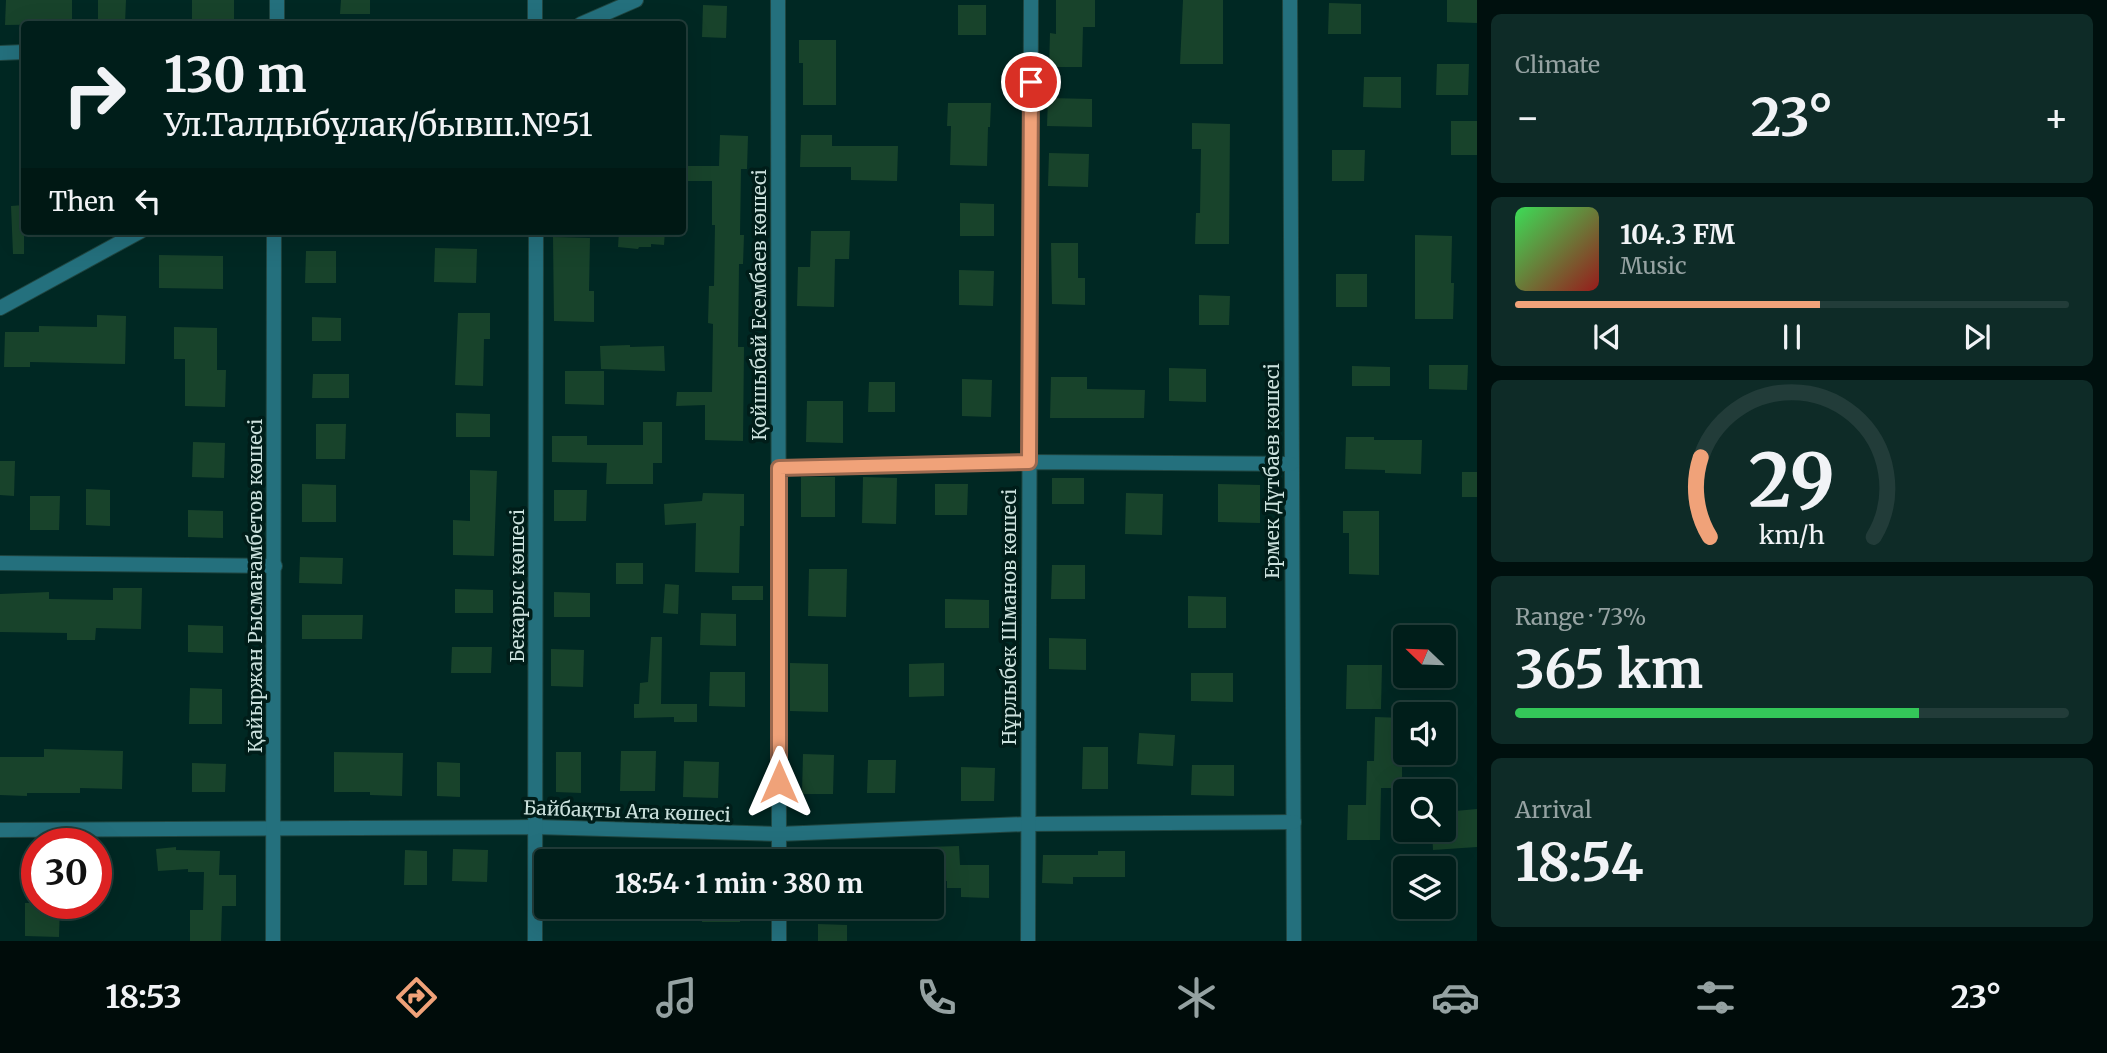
<!DOCTYPE html>
<html lang="en">
<head>
<meta charset="utf-8">
<style>
	body { margin:0; font-family:Merriweather,serif; background:#0e2b27; color:#f1f3f6; height:100vh; display:flex; flex-direction:column; font-size:26px; white-space:nowrap }
	* { box-sizing:border-box; margin:0 }
	p { font-size:23px; color:#95a2a2 }
	.icon { flex:none; width:38px; height:38px; fill:none; stroke:currentColor; stroke-width:2; stroke-linecap:round; stroke-linejoin:round }
	.map { position:relative; flex:1; overflow:hidden }
	.drawer { display:flex; flex-direction:column; gap:14px; padding:14px; background:#00100e; width:630px }
	.drawer>* { flex:none }
	.guide { position:absolute; left:21px; top:21px; width:665px; height:214px; border-radius:7px; box-shadow:0 7px 28px #0002,0 0 0 2px #223c39; background:#001e1a; color:#f1f3f6; overflow:hidden }
	.needle { width:46px; rotate:293deg }
	.tools { position:absolute; left:1393px; top:625px; display:grid; gap:14px }
	.tools a { display:grid; place-items:center; width:63px; height:63px; border-radius:7px; background:#001e1a; box-shadow:0 7px 28px #0002,0 0 0 2px #223c39; font-size:35px }
	.speed { position:absolute; left:21px; top:828px; display:flex; gap:14px; font-size:35px; font-weight:700; text-align:center }
	.speed>* { display:grid; place-content:center; width:91px; height:91px; border-radius:50%; background:#001e1a; box-shadow:0 7px 28px #0002,0 0 0 2px #223c39; line-height:1 }
	.speed .limit { border:10px solid #d22; background:#fff; color:#111 }
	.pin { position:absolute; display:grid; place-items:center; width:60px; height:60px; color:#fff; margin:-30px; border:4px solid #fff; border-radius:50%; box-shadow:0 2px 7px #0007 }
	.me { position:absolute; width:77px; margin:-38px; rotate:0deg; stroke-linejoin:round; filter:drop-shadow(0 0 5px #0008) }
	.turn { display:flex; align-items:center; gap:24px; height:147px; padding:0 28px; font-size:32px }
	.turn .icon { width:91px; height:91px; stroke-width:2.5 }
	.turn b { display:block; font-size:49px; line-height:60px }
	.then { display:flex; align-items:center; height:66px; padding:0 28px; background:#0003; gap:14px; font-size:26px }
	.big { font-size:52px; font-weight:700; line-height:1.1 }
	.drawer .widget { flex:1; display:flex; flex-direction:column; justify-content:center; gap:10px; min-width:0; padding:0 24px; border-radius:10px; background:#0e2b27 }
	.drawer .dial { align-items:center; gap:0 }
	.dial svg { height:182px; overflow:visible; fill:none; stroke:#223c39; stroke-width:7; stroke-linecap:round; text-anchor:middle }
	.dial text { fill:#f1f3f6; stroke:none }
	.song { display:flex; align-items:center; gap:21px }
	.cover { width:84px; height:84px; border-radius:10px; background:linear-gradient(135deg,hsl(130 70% 55%),hsl(0 70% 35%)) }
	.played { height:7px; border-radius:4px; background:linear-gradient(90deg,#f0a279 55%,#223c39 55%) }
	.keys { display:flex; justify-content:space-around; direction:ltr }
	.heat { display:flex; justify-content:space-between; align-items:center; font-size:38px; direction:ltr }
	.charge { height:10px; border-radius:5px; background:linear-gradient(90deg,#34c759 73%,#223c39 0) }
	.trip { position:absolute; left:534px; top:849px; width:410px; height:70px; border-radius:7px; background:#001e1a; box-shadow:0 7px 28px #0002,0 0 0 2px #223c39; font-weight:700; line-height:70px; text-align:center }
	.dock { display:flex; height:112px; justify-content:space-around; align-items:center; background:#000c0a; color:#95a2a2 }
	.dock .icon { width:49px; height:49px }
	.dock .active { color:#f0a279 }
	.dock b { font-size:32px; color:#f1f3f6 }
	main { display:flex; flex:1; min-height:0 }
	.map>svg:first-child { display:block }
	.building { fill:#18432b }
	.lines { fill:none; stroke-linecap:round; stroke-linejoin:round }
	.street-casing { stroke:#204641; stroke-width:16 }
	.street { stroke:#24707d; stroke-width:14 }
	.route-casing { stroke:#9c694f; stroke-width:18 }
	.route { stroke:#f0a279; stroke-width:12 }
	.labels { text-anchor:middle; dominant-baseline:central; stroke-width:7; stroke-linejoin:round; paint-order:stroke }
	.street-label { font-size:19px; fill:#cbe1dd; stroke:#001d19 }
</style>
</head>
<body>
<main>
<div class="map">
<svg width="1477" height="941" viewBox="0 0 1477 941">
	<rect width="100%" height="100%" fill="#002823"/>
	<!-- building -->
	<g class="building">
		<polygon points="6,0 72,0 72,24 5,25"/>
		<polygon points="98,0 126,0 125,24 98,24"/>
		<rect x="192" y="0" width="42" height="24"/>
		<polygon points="341,0 370,0 370,14 340,14"/>
		<polygon points="1056,0 1095,0 1095,27 1083,27 1082,67 1049,67 1050,33 1056,34"/>
		<polygon points="1183,0 1223,0 1223,64 1180,64"/>
		<polygon points="1447,0 1477,0 1477,23 1447,22"/>
		<polygon points="1329,3 1361,4 1361,34 1328,34"/>
		<polygon points="703,5 727,6 726,38 702,37"/>
		<rect x="958" y="5" width="28" height="30"/>
		<polygon points="799,40 836,40 836,105 803,105 803,63 799,63"/>
		<polygon points="1437,64 1469,64 1468,95 1436,95"/>
		<polygon points="1364,77 1401,77 1401,108 1363,107"/>
		<polygon points="1048,98 1092,99 1092,127 1047,126"/>
		<polygon points="948,103 991,103 990,127 988,127 987,166 950,165 951,126 947,126"/>
		<rect x="1451" y="121" width="26" height="34"/>
		<polygon points="1192,123 1230,124 1229,244 1195,244 1196,213 1200,213 1201,149 1192,149"/>
		<polygon points="720,135 748,136 747,169 741,169 740,235 744,235 743,264 739,264 738,347 744,347 743,441 705,440 705,405 676,406 677,392 712,392 713,324 708,323 709,286 714,286 715,225 712,225 712,181 682,181 682,166 719,166"/>
		<polygon points="801,135 832,135 832,146 898,146 897,181 851,180 851,167 800,167"/>
		<polygon points="1332,150 1365,150 1364,181 1332,181"/>
		<polygon points="1049,153 1089,154 1088,187 1048,186"/>
		<polygon points="960,203 994,204 994,236 960,236"/>
		<polygon points="24,205 24,254 13,254 11,206"/>
		<polygon points="619,231 665,231 664,245 651,244 651,247 639,247 638,249 618,247"/>
		<polygon points="811,231 850,231 849,259 835,259 834,307 797,306 798,267 810,267"/>
		<polygon points="1415,235 1452,236 1451,283 1454,283 1453,319 1415,319"/>
		<polygon points="553,237 590,238 589,291 594,291 594,322 554,321"/>
		<polygon points="1051,243 1078,243 1078,278 1085,278 1085,305 1052,304"/>
		<polygon points="435,248 477,249 476,283 434,282"/>
		<polygon points="306,251 336,251 336,283 305,283"/>
		<polygon points="159,255 223,256 223,289 159,288"/>
		<polygon points="959,270 994,271 993,306 959,305"/>
		<rect x="1336" y="274" width="31" height="33"/>
		<polygon points="1199,295 1230,296 1229,325 1199,325"/>
		<polygon points="458,313 490,313 490,339 484,339 483,386 455,385"/>
		<polygon points="97,315 126,316 125,364 30,362 30,367 4,367 5,332 39,332 39,326 97,327"/>
		<polygon points="312,317 341,318 341,341 312,341"/>
		<polygon points="174,327 217,328 217,370 226,370 225,407 185,406 185,359 174,359"/>
		<polygon points="630,345 630,347 664,346 665,371 601,369 600,346"/>
		<polygon points="1429,365 1468,365 1467,390 1429,389"/>
		<polygon points="1352,366 1390,367 1390,386 1352,386"/>
		<polygon points="1169,368 1206,369 1206,402 1169,401"/>
		<polygon points="565,371 604,371 604,405 565,404"/>
		<polygon points="313,374 349,374 349,398 312,398"/>
		<polygon points="1051,377 1087,377 1087,389 1145,390 1144,418 1050,418"/>
		<polygon points="962,379 992,380 991,417 962,416"/>
		<polygon points="869,382 895,382 895,412 868,412"/>
		<polygon points="807,401 843,401 843,443 806,442"/>
		<polygon points="456,413 490,414 490,437 456,437"/>
		<polygon points="643,422 662,422 662,463 653,463 653,484 606,484 607,463 552,462 552,436 587,436 587,445 643,445"/>
		<polygon points="316,424 346,424 345,459 316,459"/>
		<polygon points="1346,437 1374,437 1374,440 1422,440 1421,474 1385,473 1385,470 1345,469"/>
		<polygon points="193,442 225,443 224,478 192,477"/>
		<polygon points="0,461 15,461 14,496 0,495"/>
		<polygon points="470,470 497,471 494,556 453,555 453,520 470,521"/>
		<rect x="1462" y="472" width="15" height="25"/>
		<rect x="801" y="477" width="34" height="40"/>
		<polygon points="863,477 897,478 896,524 862,523"/>
		<rect x="1052" y="478" width="32" height="26"/>
		<polygon points="302,484 336,485 336,522 302,522"/>
		<polygon points="935,484 968,484 967,515 935,515"/>
		<polygon points="1218,484 1260,485 1260,523 1218,522"/>
		<polygon points="86,489 110,490 110,526 86,525"/>
		<polygon points="554,490 587,490 586,521 554,521"/>
		<polygon points="703,493 744,494 744,526 740,526 739,573 695,572 696,523 665,525 664,504 702,501"/>
		<polygon points="1126,493 1163,494 1162,535 1125,534"/>
		<polygon points="30,496 60,496 59,530 30,530"/>
		<polygon points="188,510 223,511 223,538 188,537"/>
		<polygon points="1343,511 1379,511 1379,575 1349,574 1349,533 1343,533"/>
		<polygon points="300,557 343,558 342,584 299,583"/>
		<rect x="616" y="563" width="27" height="21"/>
		<polygon points="1052,565 1085,565 1085,599 1051,599"/>
		<polygon points="809,569 847,569 846,617 808,616"/>
		<polygon points="665,584 679,585 678,614 663,613"/>
		<rect x="732" y="586" width="31" height="14"/>
		<polygon points="113,588 142,588 141,629 96,628 95,640 67,640 67,633 0,632 0,594 49,592 49,599 113,600"/>
		<polygon points="455,589 493,590 493,613 455,613"/>
		<polygon points="554,592 590,593 590,617 554,617"/>
		<polygon points="1188,596 1226,597 1226,628 1188,628"/>
		<polygon points="945,599 989,600 989,628 945,628"/>
		<polygon points="701,613 736,614 736,646 700,645"/>
		<polygon points="302,615 363,615 362,639 302,639"/>
		<polygon points="188,625 223,626 223,653 188,652"/>
		<polygon points="651,637 662,637 661,704 697,704 697,722 674,722 674,717 634,718 634,704 639,704 640,683 648,682"/>
		<polygon points="1049,638 1086,639 1086,670 1049,669"/>
		<polygon points="452,647 492,647 491,673 451,673"/>
		<polygon points="551,649 584,650 583,687 551,686"/>
		<polygon points="790,663 828,664 828,712 790,711"/>
		<polygon points="944,663 944,696 909,697 909,664"/>
		<polygon points="1347,665 1382,665 1381,709 1346,709"/>
		<polygon points="710,672 745,672 745,707 709,706"/>
		<polygon points="1191,673 1233,673 1233,702 1191,701"/>
		<polygon points="190,688 222,689 222,724 189,724"/>
		<polygon points="1375,717 1405,718 1405,753 1402,752 1402,788 1381,788 1380,840 1347,840 1348,805 1366,805 1367,761 1374,761"/>
		<polygon points="1139,733 1175,735 1173,766 1137,764"/>
		<polygon points="1083,747 1108,747 1108,789 1082,789"/>
		<polygon points="44,749 123,751 122,789 80,788 80,793 27,793 27,796 0,795 0,757 44,757"/>
		<polygon points="621,751 656,751 655,791 620,791"/>
		<polygon points="334,752 403,753 402,796 370,795 370,792 334,792"/>
		<polygon points="556,752 581,752 581,793 556,792"/>
		<polygon points="803,754 834,755 833,794 802,794"/>
		<polygon points="868,760 896,760 895,793 867,793"/>
		<polygon points="684,761 719,762 718,798 683,797"/>
		<polygon points="437,762 460,763 460,797 437,796"/>
		<polygon points="192,763 226,764 225,792 192,792"/>
		<polygon points="1192,765 1234,765 1234,796 1191,795"/>
		<polygon points="961,767 995,768 994,801 961,801"/>
		<polygon points="1477,809 1477,847 1433,850 1432,830 1444,830 1444,812"/>
		<polygon points="959,846 960,865 989,865 989,898 961,897 961,888 947,888 947,881 931,881 931,861 927,861 926,847"/>
		<polygon points="176,847 176,850 220,851 219,875 236,875 236,906 222,906 221,941 190,941 190,910 203,910 204,872 188,872 188,869 158,871 156,849"/>
		<polygon points="453,849 488,850 487,882 452,881"/>
		<polygon points="405,850 427,851 427,885 404,885"/>
		<polygon points="1098,851 1125,851 1125,877 1073,877 1073,884 1042,883 1043,855 1098,855"/>
		<polygon points="25,903 60,903 59,937 25,936"/>
		<polygon points="703,906 740,906 740,922 702,922"/>
		<polygon points="818,924 847,925 847,941 818,941"/>
	</g>
	<g class="lines">
		<!-- street casing -->
		<g class="street-casing">
			<g id="street">
				<polyline points="535,0 535,24"/>
				<polyline points="778,0 779,861"/>
				<polyline points="1290,0 1294,941"/>
				<polyline points="277,24 277,0"/>
				<polyline points="581,24 636,0"/>
				<polyline points="0,53 24,52"/>
				<polyline points="0,308 141,231"/>
				<polyline points="779,468 1029,462 1291,464"/>
				<polyline points="0,563 275,566"/>
				<polyline points="0,830 536,827 779,834 1027,824 1294,822"/>
				<polyline points="273,941 274,231"/>
				<polyline points="535,941 536,231"/>
				<polyline points="779,941 779,906"/>
				<polyline points="1028,941 1031,0"/>
			</g>
		</g>
		<!-- street -->
		<use href="#street" class="street"/>
	</g>
	<g class="lines">
		<!-- route casing -->
		<g class="route-casing">
			<polyline id="route" points="779,782 779,468 1029,462 1031,82"/>
		</g>
		<!-- route -->
		<use href="#route" class="route"/>
	</g>
	<g class="labels">
		<!-- street labels -->
		<g class="street-label">
			<text transform="translate(759 305) rotate(-90)">Қойшыбай Есембаев көшесі</text>
			<text transform="translate(1272 471) rotate(-90)">Ермек Дүтбаев көшесi</text>
			<text transform="translate(255 586) rotate(-90)">Қайыржан Рысмағамбетов көшесі</text>
			<text transform="translate(517 586) rotate(-90)">Бекарыс көшесі</text>
			<text transform="translate(1009 617) rotate(-90)">Нұрлыбек Шманов көшесі</text>
			<text transform="translate(627 811) rotate(2)">Байбақты Ата көшесі</text>
		</g>
	</g>
</svg>
<div class="tools">
<a><svg class="needle" viewBox="-14 -14 28 28"><path d="M0-13l5 13h-10z" fill="#e53935"/><path d="M0 13l5-13h-10z" fill="#95a2a2"/></svg></a>
<a><svg class="icon" aria-label="sound" viewBox="0 0 24 24"><path d="M4 9h4l5-4v14l-5-4H4zM17 9q2 3 0 6"/></svg></a>
<a><svg class="icon" aria-label="search" viewBox="0 0 24 24"><circle cx="10" cy="10" r="6"/><path d="M15 15l6 6"/></svg></a>
<a><svg class="icon" aria-label="layers" viewBox="0 0 24 24"><path d="M12 4l9 5-9 5-9-5zM3 14l9 5 9-5"/></svg></a>
</div>
<div class="speed"><div class="limit">30</div></div>
<div class="pin" style="left:1031px;top:82px;background:#d93025"><svg class="icon" aria-label="arrive" viewBox="0 0 24 24"><path d="M6 21V4h12l-3 4 3 4H6"/></svg></div>
<svg class="me" style="left:779px;top:782px" viewBox="-20 -20 40 40"><path d="M0-17L14 15 0 8-14 15z" fill="#f0a279" stroke="#fff" stroke-width="4"/></svg>
<div class="trip">18:54 · 1 min · 380 m</div>
<div class="guide">
<div class="turn"><svg class="icon" aria-label="right" viewBox="0 0 24 24"><path d="M7 20v-9h11M14 6l5 5-5 5"/></svg><div><b>130 m</b>Ул.Талдыбұлақ/бывш.№51</div></div>
<div class="then">Then<svg class="icon" aria-label="left" viewBox="0 0 24 24"><path d="M17 20v-9H6M10 6l-5 5 5 5"/></svg></div>
</div>
</div>
<section class="drawer">
<div class="widget"><p>Climate</p>
<div class="heat"><a>−</a><b class="big">23°</b><a>+</a></div>
</div>
<div class="widget">
<div class="song"><i class="cover"></i><div><b>104.3 FM</b><p>Music</p></div></div>
<div class="played"></div>
<div class="keys"><svg class="icon" aria-label="previous" viewBox="0 0 24 24"><path d="M18 5L8 12l10 7zM5 5v14"/></svg><svg class="icon" aria-label="pause" viewBox="0 0 24 24"><path d="M8 5v14M16 5v14"/></svg><svg class="icon" aria-label="next" viewBox="0 0 24 24"><path d="M6 5l10 7-10 7zM19 5v14"/></svg></div>
</div>
<div class="widget dial"><svg viewBox="0 0 100 80">
<path d="M14 69A42 42 0 1 1 86 69"/>
<path d="M14 69A42 42 0 0 1 10 34" stroke="#f0a279"/>
<text x="50" y="56" font-size="32" font-weight="700">29</text>
<text x="50" y="72" font-size="11">km/h</text>
</svg></div>
<div class="widget"><p>Range · 73%</p><b class="big">365 km</b><div class="charge"></div></div>
<div class="widget"><p>Arrival</p><b class="big">18:54</b></div>
</section>
</main>
<nav class="dock">
<b>18:53</b>
<svg class="icon active" aria-label="directions" viewBox="0 0 24 24"><path d="M12 3l9 9-9 9-9-9zM9 14v-3h6M13 9l2 2-2 2"/></svg>
<svg class="icon" aria-label="music" viewBox="0 0 24 24"><path d="M9 18V5l10-2v13"/><circle cx="6" cy="18" r="3"/><circle cx="16" cy="16" r="3"/></svg>
<svg class="icon" aria-label="phone" viewBox="0 0 24 24"><path d="M5 4h4l2 5-3 2q2 4 5 5l2-3 5 2v4C11 20 4 13 5 4z"/></svg>
<svg class="icon" aria-label="climate" viewBox="0 0 24 24"><path d="M12 3v18M4 7l16 10M4 17L20 7"/></svg>
<svg class="icon" aria-label="car" viewBox="0 0 24 24"><path d="M5 17H2v-5l4-1 3-4h7l3 4 3 1v5h-3M9 17h6M6 11h13"/><circle cx="7" cy="17" r="2"/><circle cx="17" cy="17" r="2"/></svg>
<svg class="icon" aria-label="filters" viewBox="0 0 24 24"><path d="M4 7h16M4 17h16"/><circle cx="9" cy="7" r="2"/><circle cx="15" cy="17" r="2"/></svg>
<b>23°</b>
</nav>
</body>
</html>
